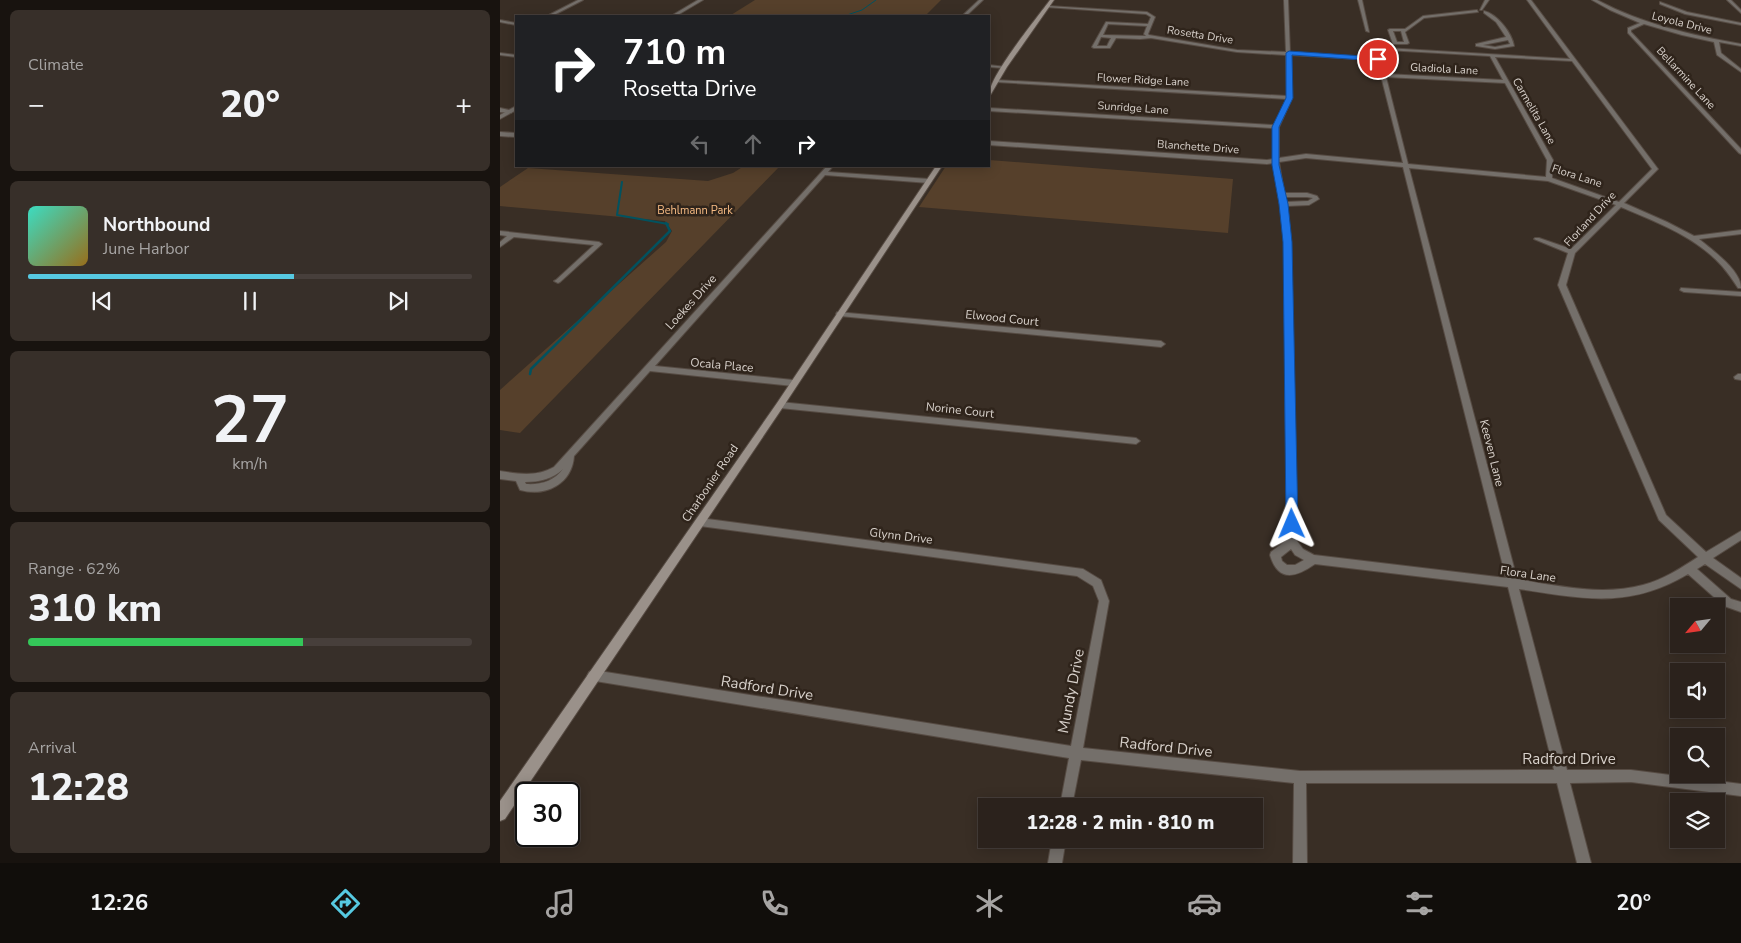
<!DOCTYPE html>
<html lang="en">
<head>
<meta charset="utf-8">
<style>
	body { margin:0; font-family:"Nunito Sans",sans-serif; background:#372f29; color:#f1f3f6; height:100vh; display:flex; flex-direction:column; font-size:19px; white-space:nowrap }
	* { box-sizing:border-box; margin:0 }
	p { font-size:16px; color:#a6a4a3 }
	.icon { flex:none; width:28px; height:28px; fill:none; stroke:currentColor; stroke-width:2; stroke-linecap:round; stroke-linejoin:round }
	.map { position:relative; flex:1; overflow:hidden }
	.drawer { display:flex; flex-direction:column; gap:10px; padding:10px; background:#18130f; width:500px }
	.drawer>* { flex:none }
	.hud { position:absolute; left:15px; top:15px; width:475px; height:152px; border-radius:0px; box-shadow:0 2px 12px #0003,0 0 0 1px #473f3b; background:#202124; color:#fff; overflow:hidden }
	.needle { width:32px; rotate:241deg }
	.buttons { position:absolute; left:1170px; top:598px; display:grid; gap:10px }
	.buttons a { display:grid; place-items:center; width:55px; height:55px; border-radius:0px; background:#2b221c; box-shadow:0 2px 12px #0003,0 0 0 1px #473f3b; font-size:25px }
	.speed { position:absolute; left:15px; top:782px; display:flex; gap:10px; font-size:25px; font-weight:700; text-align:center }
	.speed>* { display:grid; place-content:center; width:65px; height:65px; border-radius:50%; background:#2b221c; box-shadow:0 2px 12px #0003,0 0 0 1px #473f3b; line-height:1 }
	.speed .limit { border:2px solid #111; border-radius:8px; background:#fff; color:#111 }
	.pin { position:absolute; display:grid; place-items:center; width:42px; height:42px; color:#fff; margin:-21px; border:2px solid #fff; border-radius:50%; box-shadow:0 1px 5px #0007 }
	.me { position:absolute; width:55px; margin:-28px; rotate:359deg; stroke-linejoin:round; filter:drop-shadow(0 0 4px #0008) }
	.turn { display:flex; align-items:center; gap:18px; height:105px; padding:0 25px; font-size:22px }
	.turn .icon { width:65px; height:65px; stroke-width:2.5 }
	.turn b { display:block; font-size:35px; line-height:42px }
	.lanes { display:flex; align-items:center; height:48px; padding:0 25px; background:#0003; justify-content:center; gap:25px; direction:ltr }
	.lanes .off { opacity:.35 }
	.big { font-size:38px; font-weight:800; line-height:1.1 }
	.drawer .card { flex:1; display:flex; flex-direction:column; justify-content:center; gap:8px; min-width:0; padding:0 18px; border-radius:8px; background:#372f29 }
	.drawer .dial { align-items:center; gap:0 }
	.dial b { font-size:65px; line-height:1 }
	.song { display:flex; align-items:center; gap:15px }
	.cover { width:60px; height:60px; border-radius:8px; background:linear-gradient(135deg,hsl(170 70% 55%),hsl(40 70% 35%)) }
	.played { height:5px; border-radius:2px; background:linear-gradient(90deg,#56c9e1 60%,#473f3b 60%) }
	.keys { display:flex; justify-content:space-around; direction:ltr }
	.heat { display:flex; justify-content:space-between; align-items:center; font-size:28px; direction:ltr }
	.charge { height:8px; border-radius:4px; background:linear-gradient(90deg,#34c759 62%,#473f3b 0) }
	.trip { position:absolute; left:478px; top:798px; width:285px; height:50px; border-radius:0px; background:#2b221c; box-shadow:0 2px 12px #0003,0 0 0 1px #473f3b; font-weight:800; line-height:50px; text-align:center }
	.tab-bar { display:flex; height:80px; justify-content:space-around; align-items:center; background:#110e0b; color:#a6a4a3 }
	.tab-bar .icon { width:35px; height:35px }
	.tab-bar .selected { color:#56c9e1 }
	.tab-bar b { font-size:22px; color:#f1f3f6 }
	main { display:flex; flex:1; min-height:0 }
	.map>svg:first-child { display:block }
	.green { fill:#56402b }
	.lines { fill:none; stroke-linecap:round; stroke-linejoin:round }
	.stream-far2 { stroke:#02525f; stroke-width:1 }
	.stream-far1 { stroke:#02525f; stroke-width:2 }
	.stream { stroke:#02525f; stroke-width:2.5 }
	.minor-casing { stroke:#564b43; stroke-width:2 }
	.tertiary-casing { stroke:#564b43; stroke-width:2 }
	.secondary-casing { stroke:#564b43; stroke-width:2 }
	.minor { fill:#746f6a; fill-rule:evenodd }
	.tertiary { fill:#746f6a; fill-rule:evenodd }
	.secondary { fill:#9a918a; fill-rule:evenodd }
	.route { fill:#1a73e8; stroke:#114b97 }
	.labels { text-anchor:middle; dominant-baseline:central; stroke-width:5; stroke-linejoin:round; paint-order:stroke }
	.far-street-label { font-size:11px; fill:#d8d1cb; stroke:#2f241b }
	.far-park-label { font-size:11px; fill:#f9bd85; stroke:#2f241b }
	.street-label { font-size:12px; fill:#d8d1cb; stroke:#2f241b }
	.near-street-label { font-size:15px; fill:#d8d1cb; stroke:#2f241b }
</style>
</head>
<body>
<main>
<section class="drawer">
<div class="card"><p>Climate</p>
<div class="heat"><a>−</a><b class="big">20°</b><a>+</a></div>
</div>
<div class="card">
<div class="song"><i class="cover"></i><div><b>Northbound</b><p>June Harbor</p></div></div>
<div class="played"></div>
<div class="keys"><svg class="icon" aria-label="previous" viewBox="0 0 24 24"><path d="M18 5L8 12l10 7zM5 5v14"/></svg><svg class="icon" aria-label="pause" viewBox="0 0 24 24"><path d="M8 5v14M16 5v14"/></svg><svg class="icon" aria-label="next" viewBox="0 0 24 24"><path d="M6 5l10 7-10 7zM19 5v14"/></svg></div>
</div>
<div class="card dial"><b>27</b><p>km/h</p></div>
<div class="card"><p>Range · 62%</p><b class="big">310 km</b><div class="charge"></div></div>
<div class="card"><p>Arrival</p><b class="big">12:28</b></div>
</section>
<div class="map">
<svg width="1241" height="863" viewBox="0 0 1241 863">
	<rect width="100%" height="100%" fill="#392e25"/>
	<!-- green -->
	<g class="green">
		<polygon points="255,0 441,0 425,16 231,15"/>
		<polygon points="489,160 733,179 728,233 419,207 446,166 489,166"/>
		<polygon points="244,166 280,166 20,433 0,430 0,390 166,242 172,231 165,221 0,206 0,187 28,168 208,181 233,173"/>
	</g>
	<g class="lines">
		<!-- stream-far2 -->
		<polyline class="stream-far2" points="344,16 362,10 376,0"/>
		<!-- stream-far1 -->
		<polyline class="stream-far1" points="122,182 117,215 168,224"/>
		<!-- stream -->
		<polyline class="stream" points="30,374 31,369 170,231 166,223"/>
		<!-- minor casing -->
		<g class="minor-casing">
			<g id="minor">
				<polygon points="78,0 83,0 52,16 47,16"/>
				<polygon points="479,0 483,0 466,16 462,16"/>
				<path d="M784,0h4l2,53 86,5 -1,-7 11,-3 184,11 -43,-59h4l127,169 -34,34 43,19 27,14 47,-6v4l-42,5c13,11 42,31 42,49h-3c-5,-8 -10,-15 -16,-22 -27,-30 -66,-44 -101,-59l-46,46 -9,32 100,230 40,37 35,-21v9l-28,18 28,20v11l-36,-25 -8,5 34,30 10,3v10l-17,-6 -36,-32c-58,35 -105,25 -169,15l48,181h64l110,14v12l-110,-14 -61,1 21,80h-14l-20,-80h-251l1,80h-14l1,-80 -213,-23 -9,46h-12l9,-48 -480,-78 -2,-4 2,-4 4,-2 478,76 28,-145 -6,-15 -16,-10 -377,-50 -3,-1 -2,-3 2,-3 3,-1 383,51 18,11 8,21 -26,147 217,23 254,-1 -46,-183 -193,-23c-20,14 -37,18 -45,-9l1,-3 16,-12 -3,-298 -1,-19 -10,-60 -6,1 -278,-19v-4l278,19 6,-1v-31l-284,-17v-3l285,17 13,-26 -291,-17 -2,-1 2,-1 291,16 -1,-41 -49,-3 -86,-14 -11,1 -24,-1 -6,10h-16l-2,-1 14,-25 42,2 3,-7 -5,-3 -100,-7 2,-1 99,6 8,5 -7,17 1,1 88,15 49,2zM608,24l39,2 -3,8 2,2 -43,-1zM601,37l10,1 -4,8h-10zM886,50l104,6 13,24 -118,-6 -6,-21zM790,55l87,5 26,103 -97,-9 -27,4v-31l13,-29zM995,57l77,4 80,108 -33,33 -67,-24 1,-18zM886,77l119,6 42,77 -1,17 -138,-13zM806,158l97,9 103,411 -192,-23 -11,-6 -6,-8 -7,-299 -4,-36 23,-1 10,-6 -2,-3 -10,-3h-23l-5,-31zM909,168l139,13 68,24 -45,44 -32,-11h-4l-1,1 34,14 -10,32 101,235 39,37c-17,11 -35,23 -55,28 -41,11 -85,1 -126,-6zM785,197h22l6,1 -5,3 -23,1zM791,549l4,6 9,5 -9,5h-8l-5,-4 -1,-4z"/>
				<polygon points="858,0 862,0 869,32 866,31"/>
				<polygon points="985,0 989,0 982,10 980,10"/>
				<path d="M1092,0h5c45,24 94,35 144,44v2l-22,-4 2,11 20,16v3l-24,-17 -3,-13 -32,-7 -38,-11 -13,6v2l110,117v5l-2,-1 -111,-120v-5l12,-5 -30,-13z"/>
				<polygon points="1227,0 1231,0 1241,10 1241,13"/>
				<polygon points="1160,2 1187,12 1241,23 1241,25 1185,14 1160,4"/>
				<path d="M977,10l1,2 -54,6 -19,14 4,11 -2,1h-14l-5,-14 2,-1h15l18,-13zM893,31h8l3,11h-7z"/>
				<path d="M984,11c13,3 28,22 30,35l-19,3 -19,-3v-2l30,-7 -10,-15 -12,-9zM1008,40l2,4 -15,3 -12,-2z"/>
				<polygon points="0,20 16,23 16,25 0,22"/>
				<polygon points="0,53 16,55 16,57 0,55"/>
				<polygon points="489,65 506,67 504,68 489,67"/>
				<polygon points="0,108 14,111 11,113 0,112"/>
				<polygon points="0,132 16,133 16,137 0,136"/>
				<path d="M327,166h6l-5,6 101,7 3,2 -3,2 -104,-8 -170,191 138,14 3,1 1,2 -1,2 -3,1 -143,-15 -76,85c-2,28 -28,41 -54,34l-4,-9 -16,-2v-8c20,3 36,6 54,-4zM63,469c-9,12 -22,16 -37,15l-1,-2c14,0 28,-3 38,-13z"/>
				<polygon points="0,231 99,242 102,244 60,282 58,283 54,281 56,280 94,245 14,237 0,247 0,242 7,236 0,235"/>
				<polygon points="1181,288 1241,292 1241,296 1184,292 1180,290"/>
				<polygon points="337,312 661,341 665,344 661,347 340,316 336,314"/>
				<polygon points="1238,374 1241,374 1241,380 1235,379 1234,377"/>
				<polygon points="280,402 636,438 640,441 636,444 280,408 276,405"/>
				<polygon points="552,839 566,839 562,863 548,863"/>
			</g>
		</g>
		<!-- tertiary casing -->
		<g class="tertiary-casing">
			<g id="tertiary">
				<polygon points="198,0 203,0 176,16 171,16"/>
				<polygon points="16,106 16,110 0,119 0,115"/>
			</g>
		</g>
		<!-- secondary casing -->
		<g class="secondary-casing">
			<g id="secondary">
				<path d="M550,0h4l-47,67 -16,27 -2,1c0,-19 48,-77 61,-95z"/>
				<polygon points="436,166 442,166 283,407 5,819 0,821 0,801 277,403"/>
			</g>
		</g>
		<!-- minor -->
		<use href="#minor" class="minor"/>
		<!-- tertiary -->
		<use href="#tertiary" class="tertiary"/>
		<!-- secondary -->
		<use href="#secondary" class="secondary"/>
	</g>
	<!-- route -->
	<polygon class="route" points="789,51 878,57 881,59 878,61 792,55 793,98 779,127 779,165 788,204 792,242 798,524 797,527 792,529 787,527 786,524 783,242 779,204 772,165 772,127 786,98 786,53"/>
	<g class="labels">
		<!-- far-street labels -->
		<g class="far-street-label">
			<text transform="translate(1182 23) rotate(14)">Loyola Drive</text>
			<text transform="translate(700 35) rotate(9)">Rosetta Drive</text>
			<text transform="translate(944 69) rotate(3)">Gladiola Lane</text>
			<text transform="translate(1186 78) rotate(47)">Bellarmine Lane</text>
			<text transform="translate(643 80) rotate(3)">Flower Ridge Lane</text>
			<text transform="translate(633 108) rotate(4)">Sunridge Lane</text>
			<text transform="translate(1034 111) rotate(60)">Carmelita Lane</text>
			<text transform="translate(698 147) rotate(4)">Blanchette Drive</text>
			<text transform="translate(1077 176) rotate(18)">Flora Lane</text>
			<text transform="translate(1090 219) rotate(-47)">Florland Drive</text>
		</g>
		<!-- far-park labels -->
		<g class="far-park-label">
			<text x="195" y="210">Behlmann Park</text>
		</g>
		<!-- street labels -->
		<g class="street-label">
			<text transform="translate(191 302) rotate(-48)">Loekes Drive</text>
			<text transform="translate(502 318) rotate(6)">Elwood Court</text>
			<text transform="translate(222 365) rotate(5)">Ocala Place</text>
			<text transform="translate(460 410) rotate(6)">Norine Court</text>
			<text transform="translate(992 453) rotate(76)">Keeven Lane</text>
			<text transform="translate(210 483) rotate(-56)">Charbonier Road</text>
			<text transform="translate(401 536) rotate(7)">Glynn Drive</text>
			<text transform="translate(1028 574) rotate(8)">Flora Lane</text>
		</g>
		<!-- near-street labels -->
		<g class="near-street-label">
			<text transform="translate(267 688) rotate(9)">Radford Drive</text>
			<text transform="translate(571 691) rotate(-79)">Mundy Drive</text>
			<text transform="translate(666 747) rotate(6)">Radford Drive</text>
			<text x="1069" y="759">Radford Drive</text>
		</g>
	</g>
</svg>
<div class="buttons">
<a><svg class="needle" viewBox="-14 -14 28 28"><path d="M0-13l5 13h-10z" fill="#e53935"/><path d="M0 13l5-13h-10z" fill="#a6a4a3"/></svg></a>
<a><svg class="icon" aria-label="sound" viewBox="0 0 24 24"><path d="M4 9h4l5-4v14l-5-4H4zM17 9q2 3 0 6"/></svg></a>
<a><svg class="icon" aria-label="search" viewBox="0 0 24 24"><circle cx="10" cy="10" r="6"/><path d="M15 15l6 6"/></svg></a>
<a><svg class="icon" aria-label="layers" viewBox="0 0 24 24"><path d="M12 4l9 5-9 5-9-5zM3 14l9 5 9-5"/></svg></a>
</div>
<div class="speed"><div class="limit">30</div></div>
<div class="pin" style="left:878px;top:59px;background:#d93025"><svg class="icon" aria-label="arrive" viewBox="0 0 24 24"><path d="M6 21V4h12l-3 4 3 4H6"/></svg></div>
<svg class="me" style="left:792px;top:524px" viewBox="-20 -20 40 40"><path d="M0-17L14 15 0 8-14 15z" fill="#1a73e8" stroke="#fff" stroke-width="4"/></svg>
<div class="trip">12:28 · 2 min · 810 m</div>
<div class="hud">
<div class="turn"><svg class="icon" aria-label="right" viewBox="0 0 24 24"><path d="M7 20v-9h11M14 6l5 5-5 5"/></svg><div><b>710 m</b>Rosetta Drive</div></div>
<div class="lanes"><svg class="icon off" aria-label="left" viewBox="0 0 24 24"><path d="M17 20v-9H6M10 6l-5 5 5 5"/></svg><svg class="icon off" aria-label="ahead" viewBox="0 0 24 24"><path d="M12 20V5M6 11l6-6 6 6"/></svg><svg class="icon" aria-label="right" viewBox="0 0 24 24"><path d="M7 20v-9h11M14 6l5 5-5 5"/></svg></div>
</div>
</div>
</main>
<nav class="tab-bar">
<b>12:26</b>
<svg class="icon selected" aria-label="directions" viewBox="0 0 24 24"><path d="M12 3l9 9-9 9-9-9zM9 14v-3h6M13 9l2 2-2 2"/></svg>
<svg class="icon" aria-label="music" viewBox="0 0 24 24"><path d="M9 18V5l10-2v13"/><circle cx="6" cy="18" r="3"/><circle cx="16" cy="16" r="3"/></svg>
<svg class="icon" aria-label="phone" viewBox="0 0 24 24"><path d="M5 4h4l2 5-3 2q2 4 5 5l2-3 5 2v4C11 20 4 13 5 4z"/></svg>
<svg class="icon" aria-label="climate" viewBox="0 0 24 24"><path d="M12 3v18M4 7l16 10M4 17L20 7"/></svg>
<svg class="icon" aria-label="car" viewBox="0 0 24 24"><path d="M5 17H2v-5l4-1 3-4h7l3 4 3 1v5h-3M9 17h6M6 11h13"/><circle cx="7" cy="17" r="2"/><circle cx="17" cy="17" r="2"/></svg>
<svg class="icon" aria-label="filters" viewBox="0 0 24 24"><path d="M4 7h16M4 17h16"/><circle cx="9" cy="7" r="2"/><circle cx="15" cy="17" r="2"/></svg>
<b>20°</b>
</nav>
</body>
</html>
